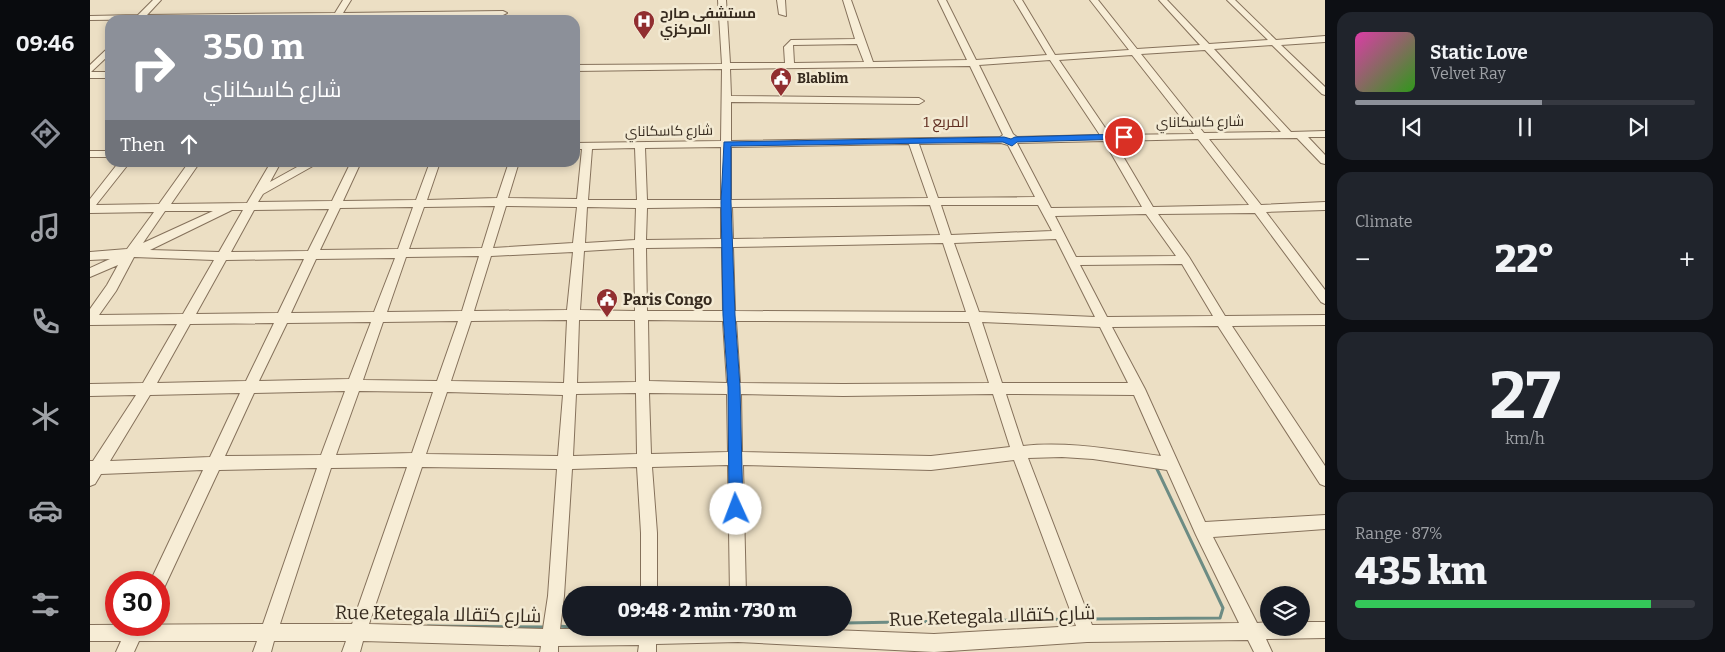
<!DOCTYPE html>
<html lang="en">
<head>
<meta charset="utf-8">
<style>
	body { margin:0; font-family:Bitter,Cairo,serif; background:#20242c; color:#f1f3f6; height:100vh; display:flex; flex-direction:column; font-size:19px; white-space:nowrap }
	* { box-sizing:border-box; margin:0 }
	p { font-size:16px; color:#9ea1a6 }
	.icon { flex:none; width:28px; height:28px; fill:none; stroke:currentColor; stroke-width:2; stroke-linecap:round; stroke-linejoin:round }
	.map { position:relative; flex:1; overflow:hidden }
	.drawer { display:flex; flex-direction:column; gap:12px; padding:12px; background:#0d0f14; width:400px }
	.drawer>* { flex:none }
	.hud { position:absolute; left:15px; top:15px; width:475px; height:152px; border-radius:15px; box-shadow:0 2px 8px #0003; background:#8c9099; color:#fff; overflow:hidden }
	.fabs { position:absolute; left:1170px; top:586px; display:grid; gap:10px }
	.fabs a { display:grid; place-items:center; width:50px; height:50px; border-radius:50%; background:#171b24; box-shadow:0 2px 8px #0003; font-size:25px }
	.speed { position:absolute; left:15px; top:571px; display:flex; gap:10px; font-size:25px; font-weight:700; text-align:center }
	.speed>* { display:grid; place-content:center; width:65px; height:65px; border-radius:50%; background:#171b24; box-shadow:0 2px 8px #0003; line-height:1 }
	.speed .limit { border:8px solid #d22; background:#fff; color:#111 }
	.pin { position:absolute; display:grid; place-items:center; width:42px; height:42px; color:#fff; margin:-21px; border:2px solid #fff; border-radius:50%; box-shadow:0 1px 5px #0007 }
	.me { position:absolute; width:55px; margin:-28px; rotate:358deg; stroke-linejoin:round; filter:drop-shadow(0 0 4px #0008) }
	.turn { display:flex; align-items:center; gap:18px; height:105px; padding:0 15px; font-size:22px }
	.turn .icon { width:65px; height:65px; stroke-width:2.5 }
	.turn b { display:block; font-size:35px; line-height:42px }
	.then { display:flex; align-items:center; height:48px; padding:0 15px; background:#0003; gap:10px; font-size:19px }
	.big { font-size:38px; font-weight:800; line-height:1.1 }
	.drawer .widget { flex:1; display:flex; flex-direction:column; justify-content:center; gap:8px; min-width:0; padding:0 18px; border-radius:15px; background:#20242c }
	.drawer .dial { align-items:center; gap:0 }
	.dial b { font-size:65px; line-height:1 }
	.song { display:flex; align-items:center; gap:15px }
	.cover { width:60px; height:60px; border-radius:8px; background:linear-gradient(135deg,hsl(320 70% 55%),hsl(110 70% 35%)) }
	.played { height:5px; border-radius:2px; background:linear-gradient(90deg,#8c9099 55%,#363941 55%) }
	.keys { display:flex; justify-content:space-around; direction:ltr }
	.heat { display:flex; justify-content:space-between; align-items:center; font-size:28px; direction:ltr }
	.charge { height:8px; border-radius:4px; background:linear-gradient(90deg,#34c759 87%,#363941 0) }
	.trip { position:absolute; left:472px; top:586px; width:290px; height:50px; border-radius:25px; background:#171b24; box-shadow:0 2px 8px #0003; font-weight:800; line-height:50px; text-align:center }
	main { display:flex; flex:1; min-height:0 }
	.dock { display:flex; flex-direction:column; width:90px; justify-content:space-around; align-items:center; background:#090b0e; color:#9ea1a6 }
	.dock .icon { width:35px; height:35px }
	.dock .active { color:#8c9099 }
	.dock b { font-size:22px; color:#f1f3f6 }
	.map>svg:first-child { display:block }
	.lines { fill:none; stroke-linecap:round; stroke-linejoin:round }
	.stream { stroke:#6d8c84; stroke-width:3 }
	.minor-casing { stroke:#85715b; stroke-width:2 }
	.minor { fill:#f7edd6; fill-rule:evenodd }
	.route { fill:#1a73e8; stroke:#114b97 }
	.labels { text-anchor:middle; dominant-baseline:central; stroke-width:5; stroke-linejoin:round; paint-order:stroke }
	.far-poi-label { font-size:14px; font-weight:bold; fill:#362a1e; stroke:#f3ead3; text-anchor:start }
	.far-street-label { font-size:14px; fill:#362a1e; stroke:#f3ead3 }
	.far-neighbourhood-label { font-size:15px; fill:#602d20; stroke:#f3ead3 }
	.poi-label { font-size:16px; font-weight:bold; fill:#362a1e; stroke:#f3ead3; text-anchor:start }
	.near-street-label { font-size:19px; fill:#362a1e; stroke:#f3ead3 }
</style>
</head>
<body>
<main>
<nav class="dock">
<b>09:46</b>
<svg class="icon active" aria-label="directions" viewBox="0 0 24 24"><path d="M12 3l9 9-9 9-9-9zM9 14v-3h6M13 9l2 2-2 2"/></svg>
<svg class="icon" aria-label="music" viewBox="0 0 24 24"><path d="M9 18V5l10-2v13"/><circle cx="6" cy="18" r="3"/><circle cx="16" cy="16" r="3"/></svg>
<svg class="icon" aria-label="phone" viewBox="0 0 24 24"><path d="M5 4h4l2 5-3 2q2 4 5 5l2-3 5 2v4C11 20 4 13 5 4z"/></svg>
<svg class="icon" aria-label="climate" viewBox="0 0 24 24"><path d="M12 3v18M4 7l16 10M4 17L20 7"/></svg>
<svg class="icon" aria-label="car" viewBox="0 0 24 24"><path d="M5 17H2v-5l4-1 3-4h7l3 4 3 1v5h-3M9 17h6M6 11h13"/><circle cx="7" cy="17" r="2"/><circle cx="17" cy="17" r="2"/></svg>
<svg class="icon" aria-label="filters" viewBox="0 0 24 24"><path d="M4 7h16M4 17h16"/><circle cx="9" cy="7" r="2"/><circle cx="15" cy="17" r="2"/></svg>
</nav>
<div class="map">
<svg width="1235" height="652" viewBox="0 0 1235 652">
	<rect width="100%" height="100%" fill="#ecdfc4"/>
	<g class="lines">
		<!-- stream -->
		<g class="stream">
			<polyline points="998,619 1130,618 1133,608 1066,467"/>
			<polyline points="754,623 986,619"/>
			<polyline points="338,626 455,627"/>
			<polyline points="468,626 481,627"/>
			<polyline points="507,628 552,629"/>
			<polyline points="565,628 579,628"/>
		</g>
		<!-- minor casing -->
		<g class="minor-casing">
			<g id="minor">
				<polygon points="63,0 71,0 57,15 245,13 253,0 261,0 253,13 413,11 417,13 413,15 250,17 248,20 240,20 242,17 0,20 0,16 48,15"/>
				<path d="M628,0h8l4,63h55l-1,-16 7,-7 64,-1 -12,-39h8l22,62 94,-2 -29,-60h8l30,60 71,-5 -33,-55h8l33,55 74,-5 -39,-50h8l39,49 63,-4 -41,-45h8l42,44 59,-4 -41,-40h8l41,40 49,-4v6l-44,3 44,42v8l-3,-1 -50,-49 -58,4 77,83 34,-1v6h-17l17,18v9l-4,-1 -24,-25 -88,1 52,66 64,-3v8l-59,2 59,78v14l-4,-2 -66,-89 -97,1 31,43 36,59 100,-1v10l-93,1 93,140v20l-5,-2 -102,-158 -106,1 33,62 60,133 120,-7v14l-112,8 44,86 12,-1v6h32v-6h24v16l-59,1 6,13h-18l-6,-12 -161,2 -153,10 -196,-10 -82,2v8h-18l1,-7 -81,1v6h-18l1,-6 -178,-5 -3,11h-18l4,-11h-72l-3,11h-18l4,-11h-118l-5,11h-18l5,-11h-31v-16l173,-1 54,-156 -98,2 -55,118 -5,2v-8h-9l53,-112 -102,4 -6,10 -5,2v-25h3l43,-66 -46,1v-12l53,-1 34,-59 -87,1v-16l17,-24 11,-20 -28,12v-9l20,-9 -20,1v-8l37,-3 27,-37 -64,1v-14l29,-37h11l-34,43 63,-1 30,-42h11l-29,42 76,-1 24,-41h10l-11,20 36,-20h14l-57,32 -5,8 74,-1 19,-39h10l-18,39 73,-1 14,-38h10l-13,38 70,-2 12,-36h10l-11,36 69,1 5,-50h-7v-6l146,-2 1,-72 -147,2v-6l147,-1zM767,44l7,18 -70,1 -1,-18zM1115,50l76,82 -77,1 -63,-79zM1042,55l62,79 -84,1 -51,-75zM960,60l50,75 -83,2 -4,-3 -34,-69zM880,66l33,69 -3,2 -269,4v-39l188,2 5,-3 -5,-3 -188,-2 -1,-27zM1108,139l51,66 -96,2 -39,-66zM1014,141l38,66 -91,1 -34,-65zM911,143l7,2 27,52 -97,1 -19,-54zM819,144l19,54 -197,2v-53zM631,147v53h-74l-2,-52zM545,148l2,52h-49l4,-51zM840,205l10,30 -207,4 -1,-32zM851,205h97l14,26 -101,4zM405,206l-13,42 -73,1 15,-42zM416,206l71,1 -4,36 -80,5zM323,207l-15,42 -78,1 20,-42zM497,207l49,1 -1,32 -50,3zM631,207v32l-75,1 1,-32zM239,209l-21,42 -77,1 23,-42zM142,210h11l-24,42 -69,-2zM75,211h48l-70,32zM1056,214l30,42 -100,1 -21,-41zM966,239l39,78 -116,-5 -25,-69zM853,243l23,69 -231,-1 -2,-64zM632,247l1,64h-76l-1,-63zM544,248l1,63 -55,-1 4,-59zM483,252l-6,58 -93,1 17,-55zM389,256l-17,55 -75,1 19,-55zM44,257l80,3 -31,54 -84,1 17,-24zM305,258l-21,54 -83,1 25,-54zM214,259l-26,54 -82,1 30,-54zM1092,264l31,52 -106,1 -27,-52zM477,320l-3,63 -113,-2 20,-60zM489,320h56l1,62 -59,1zM558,320l75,1 4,62 -78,-2zM368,321l-21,60 -74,-1 20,-58zM646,321l233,1 20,61 -146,1 -103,-1zM281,322l-22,57 -90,2 28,-58zM892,322l118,5 28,56h-126zM184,323l-28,58 -89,2 33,-59zM255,391l-24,64 -96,1 29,-63zM269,391l74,1 -21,61 -76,2zM357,392l116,3 -5,61 -132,-2zM150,393l-30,64 -100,4 40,-66zM546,393l1,61 -64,2 3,-62zM559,393l78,1 1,58 -77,2zM651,394l102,2 150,-2 17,53 -79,9 -189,-4zM916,394l128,1 27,61c-46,-6 -92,-15 -138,-10zM972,457l31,2 74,11 29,65 43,88 -147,2 -64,-167zM924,460l62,166 -142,8 -152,-6 -222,1 4,-33 8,-127 65,-2 4,66v62h16v-62l-5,-66 76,-2 2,130h16l-3,-130 188,5zM317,467l-55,157h-72l51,-156zM332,467l135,2 -9,127 -5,33 -174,-5z"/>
				<polygon points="687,0 695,0 696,16 689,14"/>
				<polygon points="20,46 20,54 1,72 20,72 20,78 0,78 0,65"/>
				<rect x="0" y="151" width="20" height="6"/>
			</g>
		</g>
		<!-- minor -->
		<use href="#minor" class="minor"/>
	</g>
	<!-- route -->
	<polygon class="route" points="1034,134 1039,137 1038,139 927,142 922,146 913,142 641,146 641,202 645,315 650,387 653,509 651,514 646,516 641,514 639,509 638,387 633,315 631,202 634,142 914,137 921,139 925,137"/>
	<!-- icons -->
	<defs>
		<g id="hospital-pin" transform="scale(1.125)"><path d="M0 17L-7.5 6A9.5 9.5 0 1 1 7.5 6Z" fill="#912e30" stroke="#f3ead3"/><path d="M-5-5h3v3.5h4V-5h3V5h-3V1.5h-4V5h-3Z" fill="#fff"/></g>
		<g id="civic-pin" transform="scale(1.125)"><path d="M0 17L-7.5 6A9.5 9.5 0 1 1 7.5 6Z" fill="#912e30" stroke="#f3ead3"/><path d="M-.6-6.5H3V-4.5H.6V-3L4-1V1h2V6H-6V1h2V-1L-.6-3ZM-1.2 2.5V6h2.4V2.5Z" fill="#fff"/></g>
	</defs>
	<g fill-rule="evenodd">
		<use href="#hospital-pin" x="554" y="21"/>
		<use href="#civic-pin" x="691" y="78"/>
		<use href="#civic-pin" x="517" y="299"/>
	</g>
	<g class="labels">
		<!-- far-poi labels -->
		<g class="far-poi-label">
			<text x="570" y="13">مستشفى صارح<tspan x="570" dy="16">المركزي</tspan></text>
			<text x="707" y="78">Blablim</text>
		</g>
		<!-- far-street labels -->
		<g class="far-street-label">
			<text transform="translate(1110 122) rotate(-1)">شارع كاسكاناي</text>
			<text transform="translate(579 131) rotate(-1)">شارع كاسكاناي</text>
		</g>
		<!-- far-neighbourhood labels -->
		<g class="far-neighbourhood-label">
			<text x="856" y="122">المربع 1</text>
		</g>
		<!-- poi labels -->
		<g class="poi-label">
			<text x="533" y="299">Paris Congo</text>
		</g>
		<!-- near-street labels -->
		<g class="near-street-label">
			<text transform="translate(348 614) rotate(1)">Rue Ketegala شارع كتقالا</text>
			<text transform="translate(902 616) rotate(-2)">Rue Ketegala شارع كتقالا</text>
		</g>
	</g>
</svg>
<div class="fabs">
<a><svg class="icon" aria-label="layers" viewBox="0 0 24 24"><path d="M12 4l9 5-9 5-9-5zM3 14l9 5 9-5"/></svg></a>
</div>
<div class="speed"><div class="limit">30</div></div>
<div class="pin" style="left:1034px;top:137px;background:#d93025"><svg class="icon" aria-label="arrive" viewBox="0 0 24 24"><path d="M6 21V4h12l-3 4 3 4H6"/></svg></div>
<svg class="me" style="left:646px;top:509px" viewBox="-20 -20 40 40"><circle r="19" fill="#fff"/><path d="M0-13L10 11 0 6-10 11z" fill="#1a73e8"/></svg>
<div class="trip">09:48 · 2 min · 730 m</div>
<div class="hud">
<div class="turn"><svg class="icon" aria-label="right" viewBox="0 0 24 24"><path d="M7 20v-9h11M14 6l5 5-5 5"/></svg><div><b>350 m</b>شارع كاسكاناي</div></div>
<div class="then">Then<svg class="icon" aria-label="ahead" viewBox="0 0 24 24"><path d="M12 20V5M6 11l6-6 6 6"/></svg></div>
</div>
</div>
<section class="drawer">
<div class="widget">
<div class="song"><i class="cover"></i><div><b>Static Love</b><p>Velvet Ray</p></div></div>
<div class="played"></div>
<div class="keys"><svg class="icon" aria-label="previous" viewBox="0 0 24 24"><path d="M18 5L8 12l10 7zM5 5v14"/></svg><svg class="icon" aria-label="pause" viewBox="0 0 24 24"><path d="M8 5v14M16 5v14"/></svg><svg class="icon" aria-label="next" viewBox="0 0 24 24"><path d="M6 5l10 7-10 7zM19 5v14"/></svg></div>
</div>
<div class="widget"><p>Climate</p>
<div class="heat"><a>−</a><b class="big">22°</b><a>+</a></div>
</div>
<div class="widget dial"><b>27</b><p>km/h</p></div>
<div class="widget"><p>Range · 87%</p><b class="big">435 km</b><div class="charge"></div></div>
</section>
</main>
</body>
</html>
